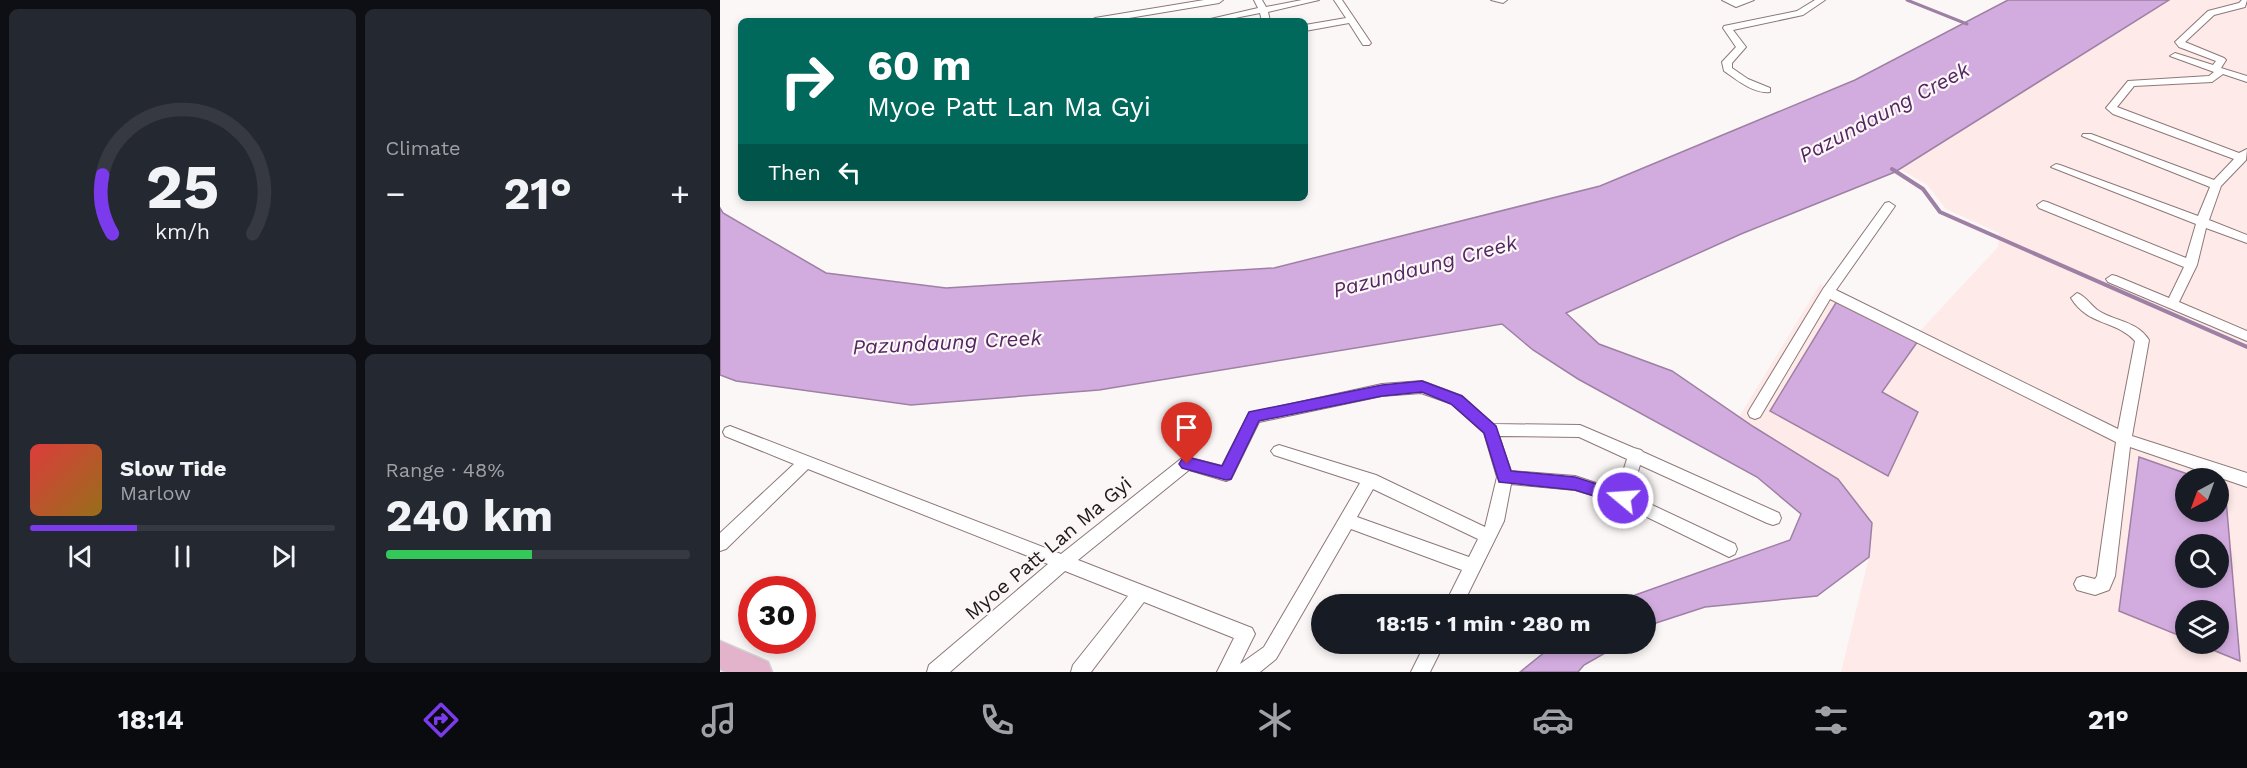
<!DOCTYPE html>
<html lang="en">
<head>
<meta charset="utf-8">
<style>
	body { margin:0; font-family:"Work Sans",sans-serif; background:#242831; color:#f1f3f6; height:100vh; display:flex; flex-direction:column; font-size:22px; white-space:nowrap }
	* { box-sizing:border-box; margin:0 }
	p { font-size:20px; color:#9ea1a6 }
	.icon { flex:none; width:33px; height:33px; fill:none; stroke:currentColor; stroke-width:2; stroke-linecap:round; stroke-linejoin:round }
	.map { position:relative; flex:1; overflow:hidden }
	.details { display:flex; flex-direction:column; gap:9px; padding:9px; background:#0d0f14; width:720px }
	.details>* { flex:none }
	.guide { position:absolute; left:18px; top:18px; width:570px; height:183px; border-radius:9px; box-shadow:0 3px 9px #0003; background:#00695c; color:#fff; overflow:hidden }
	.needle { width:39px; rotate:221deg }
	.fabs { position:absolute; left:1455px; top:468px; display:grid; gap:12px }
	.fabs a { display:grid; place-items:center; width:54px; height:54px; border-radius:50%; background:#171b24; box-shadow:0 3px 9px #0003; font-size:30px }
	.speed { position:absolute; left:18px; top:576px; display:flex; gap:12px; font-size:30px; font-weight:700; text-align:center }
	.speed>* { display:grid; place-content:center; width:78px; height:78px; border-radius:50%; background:#171b24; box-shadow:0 3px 9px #0003; line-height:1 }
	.speed .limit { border:9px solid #d22; background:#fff; color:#111 }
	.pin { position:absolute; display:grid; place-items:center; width:51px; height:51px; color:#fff; margin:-62px -26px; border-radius:50% 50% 50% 0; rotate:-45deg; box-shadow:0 0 6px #0007 }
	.pin .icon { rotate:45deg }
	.me { position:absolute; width:66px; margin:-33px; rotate:288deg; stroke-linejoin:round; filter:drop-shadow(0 0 4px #0008) }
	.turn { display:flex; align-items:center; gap:21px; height:126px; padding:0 30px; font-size:27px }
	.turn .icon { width:78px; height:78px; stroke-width:2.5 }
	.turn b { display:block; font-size:42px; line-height:51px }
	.then { display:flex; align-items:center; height:57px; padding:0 30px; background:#0003; gap:12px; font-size:22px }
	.big { font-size:45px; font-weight:700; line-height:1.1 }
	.details .tile { flex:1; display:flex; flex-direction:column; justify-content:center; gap:9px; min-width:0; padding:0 21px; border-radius:9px; background:#242831 }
	.details .dial { align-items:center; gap:0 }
	.dial svg { height:156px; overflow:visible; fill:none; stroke:#363941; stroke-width:7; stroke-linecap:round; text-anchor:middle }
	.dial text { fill:#f1f3f6; stroke:none }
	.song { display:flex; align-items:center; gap:18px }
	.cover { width:72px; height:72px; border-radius:9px; background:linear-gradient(135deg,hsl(0 70% 55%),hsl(40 70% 35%)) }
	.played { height:6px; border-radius:3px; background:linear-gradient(90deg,#7c3aed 35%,#363941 35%) }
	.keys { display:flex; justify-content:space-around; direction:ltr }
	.heat { display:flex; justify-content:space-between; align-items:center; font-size:33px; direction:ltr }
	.charge { height:9px; border-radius:4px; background:linear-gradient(90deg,#34c759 48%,#363941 0) }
	.details .tiles { flex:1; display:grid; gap:9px; grid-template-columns:repeat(2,1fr) }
	.trip { position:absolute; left:591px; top:594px; width:345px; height:60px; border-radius:30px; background:#171b24; box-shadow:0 3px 9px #0003; font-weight:700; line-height:60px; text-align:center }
	.tabs { display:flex; height:96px; justify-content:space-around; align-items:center; background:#090b0e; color:#9ea1a6 }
	.tabs .icon { width:42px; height:42px }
	.tabs .active { color:#7c3aed }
	.tabs b { font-size:27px; color:#f1f3f6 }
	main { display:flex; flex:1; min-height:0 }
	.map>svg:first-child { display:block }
	.built { fill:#feeae9; fill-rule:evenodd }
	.water { fill:#d3acdf; stroke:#9e80a4; stroke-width:1.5; fill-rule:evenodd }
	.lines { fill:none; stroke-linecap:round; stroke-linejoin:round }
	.stream-far1 { stroke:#9e80a4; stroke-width:3 }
	.stream { stroke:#9e80a4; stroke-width:4 }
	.minor-casing { stroke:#8e7878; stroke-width:2 }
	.primary-casing { stroke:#d3d1d1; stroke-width:3 }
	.minor { fill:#fff; fill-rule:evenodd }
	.primary { fill:#e3b2cb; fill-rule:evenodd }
	.route { fill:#7c3aed; stroke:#51269a; stroke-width:1.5 }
	.labels { text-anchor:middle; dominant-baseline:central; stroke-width:4.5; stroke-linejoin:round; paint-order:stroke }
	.street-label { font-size:20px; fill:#221919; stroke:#fcf7f7 }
	.water-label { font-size:21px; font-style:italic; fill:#542562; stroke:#fcf7f7 }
</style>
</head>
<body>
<main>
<section class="details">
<div class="tiles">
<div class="tile dial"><svg viewBox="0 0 100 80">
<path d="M14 69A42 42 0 1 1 86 69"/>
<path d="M14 69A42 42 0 0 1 9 39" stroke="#7c3aed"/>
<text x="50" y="56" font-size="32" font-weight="700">25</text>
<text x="50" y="72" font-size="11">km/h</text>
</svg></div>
<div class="tile"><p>Climate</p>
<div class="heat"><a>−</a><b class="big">21°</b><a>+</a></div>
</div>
<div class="tile">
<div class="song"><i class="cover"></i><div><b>Slow Tide</b><p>Marlow</p></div></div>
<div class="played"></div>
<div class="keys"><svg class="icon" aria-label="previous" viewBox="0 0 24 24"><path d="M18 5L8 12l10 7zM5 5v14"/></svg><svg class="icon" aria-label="pause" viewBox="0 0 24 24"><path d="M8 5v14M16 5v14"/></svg><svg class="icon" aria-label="next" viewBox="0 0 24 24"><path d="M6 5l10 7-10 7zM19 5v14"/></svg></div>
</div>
<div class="tile"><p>Range · 48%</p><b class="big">240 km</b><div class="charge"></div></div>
</div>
</section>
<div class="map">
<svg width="1527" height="672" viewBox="0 0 1527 672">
	<rect width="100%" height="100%" fill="#fcf7f7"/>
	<!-- built -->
	<path class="built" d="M1449,0h78v672h-406l28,-115 2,-34 -132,-106 81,-133 99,48 79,-85 1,-14 -53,-24 -19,-24 -27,-16zM1466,478h32v34h-32zM1466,544h32v34h-32zM1466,610h32v34h-32z"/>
	<!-- water -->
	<g class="water">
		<polygon points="1288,0 1449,0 1175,172 1021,234 846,313 879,344 952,371 1034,427 1118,479 1152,523 1149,557 1097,596 985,607 936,623 926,629 926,604 894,604 904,599 1070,540 1081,514 1037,477 858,379 813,350 782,324 379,390 191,405 16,381 0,375 0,208 3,213 106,273 226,288 554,268 880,186 1135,80"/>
		<polygon points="1117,301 1198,341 1162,392 1198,412 1168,476 1050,411"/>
		<path d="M1419,457l60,21h-13v34h32l1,-26 6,2 15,173 -42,-17h20v-34h-32l-1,28 -66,-27zM1498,544v34h-32v-34z"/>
		<polygon points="835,644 901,644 864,665 858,672 800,672"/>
	</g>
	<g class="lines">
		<!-- stream-far1 -->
		<polyline class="stream-far1" points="1187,0 1247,24"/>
		<!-- stream -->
		<polyline class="stream" points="1172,169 1203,189 1220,212 1527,347"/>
		<!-- minor casing -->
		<g class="minor-casing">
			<g id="minor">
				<polygon points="484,0 503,0 499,3 391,21 371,21 375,18"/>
				<polygon points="534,0 542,0 546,7 582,0 599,0 548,12 550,21 542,21 540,13 500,21 482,21 538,8"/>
				<polygon points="614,0 622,0 651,43 649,45 643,45 629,23 585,31 585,25 626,18"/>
				<polygon points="771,0 787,0 783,3"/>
				<polygon points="1002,0 1034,0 1016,7"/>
				<path d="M1095,0h10l-22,15 -70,15 13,17 -14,16v5l16,11 22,9v4c-16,2 -33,-12 -46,-21l-2,-9 14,-15 -13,-19 1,-2 73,-15z"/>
				<polygon points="1522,0 1527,0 1525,7 1494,15 1465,42 1504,58 1506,60 1501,68 1527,76 1527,82 1503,74 1492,82 1414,86 1397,107 1519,153 1527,149 1526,160 1501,186 1489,220 1527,235 1527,243 1486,228 1477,265 1459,302 1527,331 1527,341 1388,282 1386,279 1392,275 1396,276 1449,298 1464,267 1319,208 1317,205 1323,201 1327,202 1466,258 1476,224 1331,167 1336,164 1340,165 1478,216 1490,187 1362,136 1363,134 1371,134 1494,180 1514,159 1393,114 1386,108 1408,81 1489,76 1494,72 1450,56 1455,53 1493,65 1496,61 1459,47 1455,42 1488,11 1519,3"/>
				<path d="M1169,202l6,4 -59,84 282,139 17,-88c-19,-21 -47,-15 -64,-43l6,-5c9,3 14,13 22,18 18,11 38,10 50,29l-17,96 115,37v14l-117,-40 -15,129 -6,14 -14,5 -18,-5 -3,-6 3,-6 6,-2 12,3 2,-3 19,-134 -286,-143 -70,118 -5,2 -5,-2 -2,-4 2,-4 73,-120 62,-86z"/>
				<path d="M702,381l40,15 31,28 87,1 54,23 7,2 2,2 136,61 2,5 -2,5 -6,2 -6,-2 -127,-58 -9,30 104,49 2,5 -2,5 -6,3 -111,-54 -43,-13 -64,-6 -7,37 -41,83h-18l17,-34 -111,-41 -75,130 -16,13h-43l17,-34 -90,-36 -53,70h-20l2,-7 55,-69 -63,-25 -115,101h-23l2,-7 119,-101 -240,-95 -82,80 -6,2v-18l74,-69 -69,-28 -2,-4 2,-4 5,-2 331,128 121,-96 5,-1 35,9 27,-53 133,-29zM701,393l31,11 32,29 13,44 -12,50 -109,-52 -97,-30 -5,2 -3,4 3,4 86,28 -96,164 -24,17 15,-30 -3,-6 -174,-68 111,-90 37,11 5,-2 28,-57 123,-26zM779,436l80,1 48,22 -10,31 -42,-14 -64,-5zM653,489l105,50 -9,18 -112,-40z"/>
				<polygon points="705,644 724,644 710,672 691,672"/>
			</g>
		</g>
		<!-- primary casing -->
		<g class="primary-casing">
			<polygon id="primary" points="0,641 48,662 52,672 6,672 0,669"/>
		</g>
		<!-- minor -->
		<use href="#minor" class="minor"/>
		<!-- primary -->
		<use href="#primary" class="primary"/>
	</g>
	<!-- route -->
	<polygon class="route" points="702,381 742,396 776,426 791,471 855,477 908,494 911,498 908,503 903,505 855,490 779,482 764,433 731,404 702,392 662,396 539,421 511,479 506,480 462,468 459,464 462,459 467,457 502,466 529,412 662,385"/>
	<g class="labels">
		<!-- street labels -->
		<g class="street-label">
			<text transform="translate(328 548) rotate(-40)">Myoe Patt Lan Ma Gyi</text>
		</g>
		<!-- water labels -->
		<g class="water-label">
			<text transform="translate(1164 112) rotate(-28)">Pazundaung Creek</text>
			<text transform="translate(705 266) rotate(-15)">Pazundaung Creek</text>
			<text transform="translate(227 342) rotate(-3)">Pazundaung Creek</text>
		</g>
	</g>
</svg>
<div class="fabs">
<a><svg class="needle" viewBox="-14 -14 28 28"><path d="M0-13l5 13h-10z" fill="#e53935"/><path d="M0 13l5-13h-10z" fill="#9ea1a6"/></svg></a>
<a><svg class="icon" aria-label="search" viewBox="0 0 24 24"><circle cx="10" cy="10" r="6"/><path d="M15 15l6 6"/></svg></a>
<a><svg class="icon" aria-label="layers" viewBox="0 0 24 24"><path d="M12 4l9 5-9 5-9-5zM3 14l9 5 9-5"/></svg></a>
</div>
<div class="speed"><div class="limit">30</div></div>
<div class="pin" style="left:467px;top:464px;background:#d93025"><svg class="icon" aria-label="arrive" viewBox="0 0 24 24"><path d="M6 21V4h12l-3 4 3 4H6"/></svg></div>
<svg class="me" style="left:903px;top:498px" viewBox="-20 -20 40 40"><circle r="17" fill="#7c3aed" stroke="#fff" stroke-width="3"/><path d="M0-11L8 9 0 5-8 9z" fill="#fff"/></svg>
<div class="trip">18:15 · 1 min · 280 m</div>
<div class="guide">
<div class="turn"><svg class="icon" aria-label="right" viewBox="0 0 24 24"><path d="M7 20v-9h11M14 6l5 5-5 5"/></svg><div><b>60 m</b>Myoe Patt Lan Ma Gyi</div></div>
<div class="then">Then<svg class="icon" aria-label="left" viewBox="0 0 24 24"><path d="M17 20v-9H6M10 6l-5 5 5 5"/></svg></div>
</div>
</div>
</main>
<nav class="tabs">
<b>18:14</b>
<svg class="icon active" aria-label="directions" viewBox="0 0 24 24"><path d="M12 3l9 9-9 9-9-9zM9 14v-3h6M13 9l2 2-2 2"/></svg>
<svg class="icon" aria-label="music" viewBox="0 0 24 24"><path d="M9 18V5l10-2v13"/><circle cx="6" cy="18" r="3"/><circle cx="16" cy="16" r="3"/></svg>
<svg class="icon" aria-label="phone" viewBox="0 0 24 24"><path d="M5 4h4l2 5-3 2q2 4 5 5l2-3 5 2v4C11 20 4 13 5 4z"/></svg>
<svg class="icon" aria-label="climate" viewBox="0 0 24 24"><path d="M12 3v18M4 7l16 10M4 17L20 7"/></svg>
<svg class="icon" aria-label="car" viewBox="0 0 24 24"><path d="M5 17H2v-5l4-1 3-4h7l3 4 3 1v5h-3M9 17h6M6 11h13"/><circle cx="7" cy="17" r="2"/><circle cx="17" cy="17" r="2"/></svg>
<svg class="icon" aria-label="filters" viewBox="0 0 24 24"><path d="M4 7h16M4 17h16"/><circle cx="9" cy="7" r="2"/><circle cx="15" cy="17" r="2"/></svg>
<b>21°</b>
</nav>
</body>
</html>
